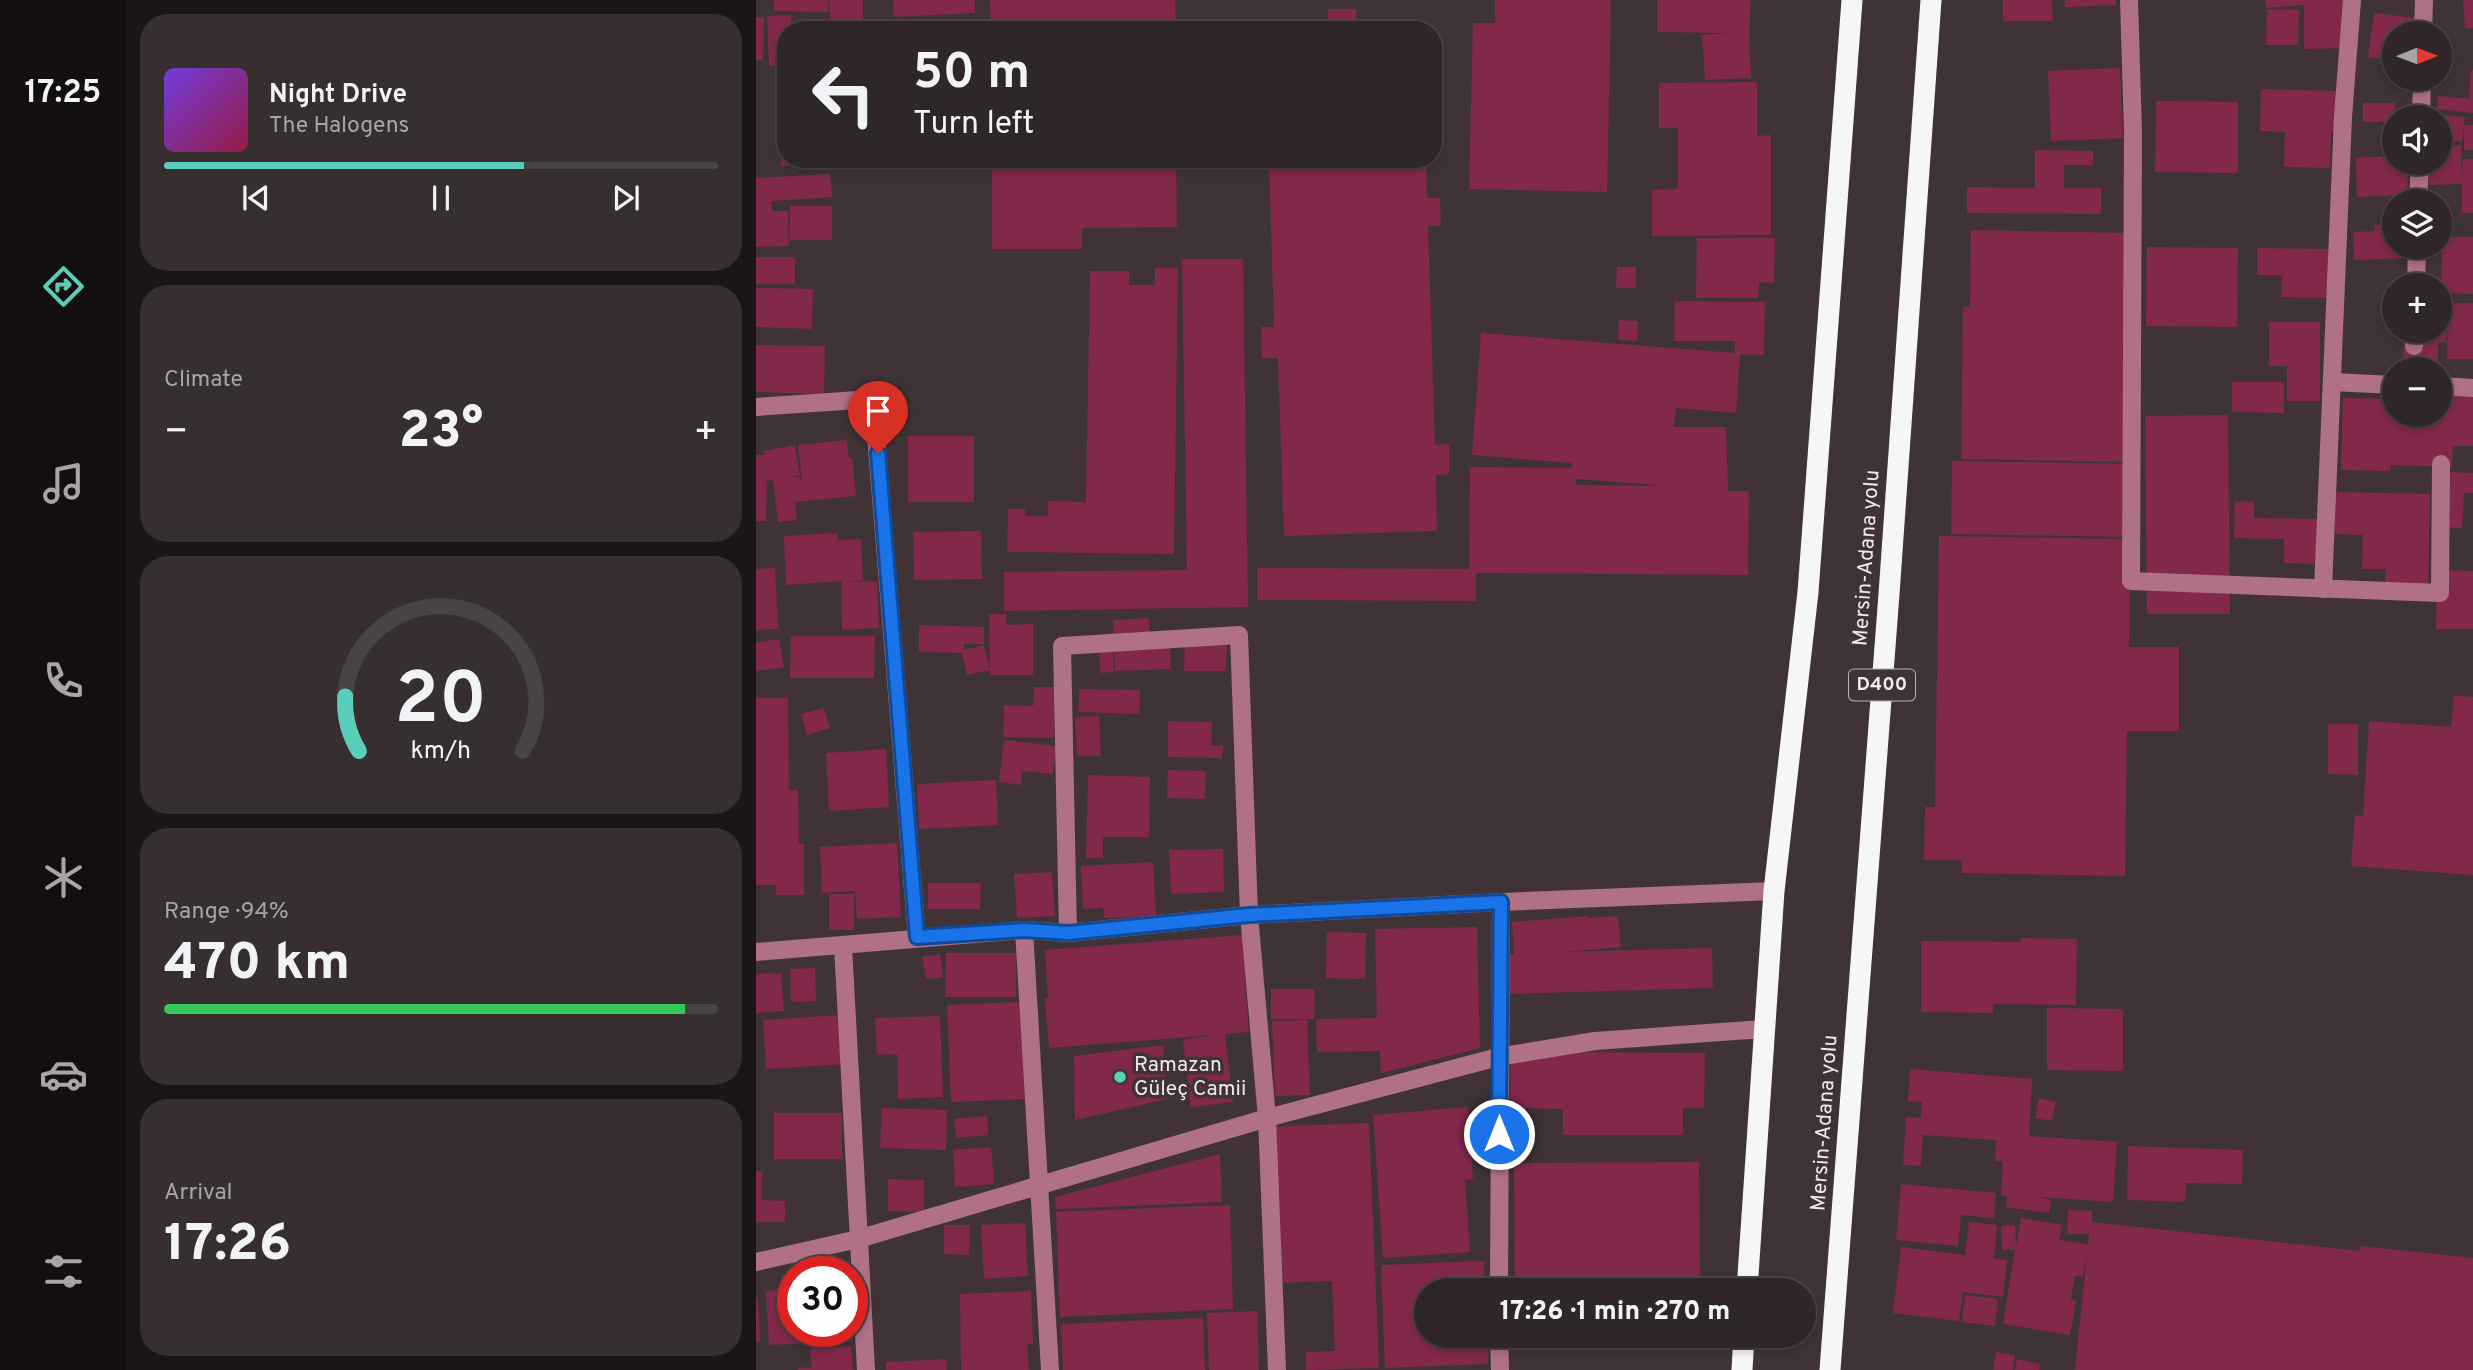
<!DOCTYPE html>
<html lang="en">
<head>
<meta charset="utf-8">
<style>
	body { margin:0; font-family:Overpass,sans-serif; background:#372e30; color:#f1f3f6; height:100vh; display:flex; flex-direction:column; font-size:26px; white-space:nowrap }
	* { box-sizing:border-box; margin:0 }
	p { font-size:23px; color:#a7a5a8 }
	.icon { flex:none; width:38px; height:38px; fill:none; stroke:currentColor; stroke-width:2; stroke-linecap:round; stroke-linejoin:round }
	.map { position:relative; flex:1; overflow:hidden }
	.details { display:flex; flex-direction:column; gap:14px; padding:14px; background:#1a1516; width:630px }
	.details>* { flex:none }
	.top-card { position:absolute; left:21px; top:21px; width:665px; height:147px; border-radius:28px; box-shadow:0 4px 10px #0003,0 0 0 2px #4a4345; background:#2f2628; color:#f1f3f6; overflow:hidden }
	.needle { width:46px; rotate:89deg }
	.fabs { position:absolute; left:1626px; top:21px; display:grid; gap:14px }
	.fabs a { display:grid; place-items:center; width:70px; height:70px; border-radius:50%; background:#2f2628; box-shadow:0 4px 10px #0003,0 0 0 2px #4a4345; font-size:35px }
	.speed { position:absolute; left:21px; top:1256px; display:flex; gap:14px; font-size:35px; font-weight:700; text-align:center }
	.speed>* { display:grid; place-content:center; width:91px; height:91px; border-radius:50%; background:#2f2628; box-shadow:0 4px 10px #0003,0 0 0 2px #4a4345; line-height:1 }
	.speed .limit { border:10px solid #d22; background:#fff; color:#111 }
	.pin { position:absolute; display:grid; place-items:center; width:60px; height:60px; color:#fff; margin:-72px -30px; border-radius:50% 50% 50% 0; rotate:-45deg; box-shadow:0 0 7px #0007 }
	.pin .icon { rotate:45deg }
	.me { position:absolute; width:77px; margin:-38px; rotate:0deg; stroke-linejoin:round; filter:drop-shadow(0 0 5px #0008) }
	.turn { display:flex; align-items:center; gap:24px; height:147px; padding:0 21px; font-size:32px }
	.turn .icon { width:91px; height:91px; stroke-width:2.5 }
	.turn b { display:block; font-size:49px; line-height:60px }
	.big { font-size:52px; font-weight:800; line-height:1.1 }
	.details .widget { flex:1; display:flex; flex-direction:column; justify-content:center; gap:10px; min-width:0; padding:0 24px; border-radius:28px; background:#372e30 }
	.details .dial { align-items:center; gap:0 }
	.dial svg { height:182px; overflow:visible; fill:none; stroke:#4a4345; stroke-width:7; stroke-linecap:round; text-anchor:middle }
	.dial text { fill:#f1f3f6; stroke:none }
	.song { display:flex; align-items:center; gap:21px }
	.cover { width:84px; height:84px; border-radius:10px; background:linear-gradient(135deg,hsl(260 70% 55%),hsl(340 70% 35%)) }
	.played { height:7px; border-radius:4px; background:linear-gradient(90deg,#5bcebb 65%,#4a4345 65%) }
	.keys { display:flex; justify-content:space-around; direction:ltr }
	.heat { display:flex; justify-content:space-between; align-items:center; font-size:38px; direction:ltr }
	.charge { height:10px; border-radius:5px; background:linear-gradient(90deg,#34c759 94%,#4a4345 0) }
	.trip { position:absolute; left:658px; top:1278px; width:402px; height:70px; border-radius:35px; background:#2f2628; box-shadow:0 4px 10px #0003,0 0 0 2px #4a4345; font-weight:800; line-height:70px; text-align:center }
	main { display:flex; flex:1; min-height:0 }
	.menu { display:flex; flex-direction:column; width:126px; justify-content:space-around; align-items:center; background:#130f10; color:#a7a5a8 }
	.menu .icon { width:49px; height:49px }
	.menu .on { color:#5bcebb }
	.menu b { font-size:32px; color:#f1f3f6 }
	.map>svg:first-child { display:block }
	.building { fill:#82294b; fill-rule:evenodd }
	.lines { fill:none; stroke-linecap:round; stroke-linejoin:round }
	.minor { stroke:#b07184; stroke-width:18 }
	.highway { stroke:#f6f6f6; stroke-width:21 }
	.route-casing { stroke:#114b97; stroke-width:18 }
	.route { stroke:#1a73e8; stroke-width:12 }
	.poi-dot { fill:#5bcebb; stroke:#3f3336; stroke-width:2.5 }
	.labels { text-anchor:middle; dominant-baseline:central; stroke-width:7; stroke-linejoin:round; paint-order:stroke }
	.shield { fill:#3f3336; stroke:#bcb2b5; stroke-width:2 }
	.shield-label { font-size:19px; font-weight:bold; fill:#f1e9eb }
	.street-label { font-size:21px; fill:#f1e9eb; stroke:#3f3336 }
	.poi-label { font-size:21px; fill:#f1e9eb; stroke:#3f3336; text-anchor:start }
</style>
</head>
<body>
<main>
<nav class="menu">
<b>17:25</b>
<svg class="icon on" aria-label="directions" viewBox="0 0 24 24"><path d="M12 3l9 9-9 9-9-9zM9 14v-3h6M13 9l2 2-2 2"/></svg>
<svg class="icon" aria-label="music" viewBox="0 0 24 24"><path d="M9 18V5l10-2v13"/><circle cx="6" cy="18" r="3"/><circle cx="16" cy="16" r="3"/></svg>
<svg class="icon" aria-label="phone" viewBox="0 0 24 24"><path d="M5 4h4l2 5-3 2q2 4 5 5l2-3 5 2v4C11 20 4 13 5 4z"/></svg>
<svg class="icon" aria-label="climate" viewBox="0 0 24 24"><path d="M12 3v18M4 7l16 10M4 17L20 7"/></svg>
<svg class="icon" aria-label="car" viewBox="0 0 24 24"><path d="M5 17H2v-5l4-1 3-4h7l3 4 3 1v5h-3M9 17h6M6 11h13"/><circle cx="7" cy="17" r="2"/><circle cx="17" cy="17" r="2"/></svg>
<svg class="icon" aria-label="filters" viewBox="0 0 24 24"><path d="M4 7h16M4 17h16"/><circle cx="9" cy="7" r="2"/><circle cx="15" cy="17" r="2"/></svg>
</nav>
<section class="details">
<div class="widget">
<div class="song"><i class="cover"></i><div><b>Night Drive</b><p>The Halogens</p></div></div>
<div class="played"></div>
<div class="keys"><svg class="icon" aria-label="previous" viewBox="0 0 24 24"><path d="M18 5L8 12l10 7zM5 5v14"/></svg><svg class="icon" aria-label="pause" viewBox="0 0 24 24"><path d="M8 5v14M16 5v14"/></svg><svg class="icon" aria-label="next" viewBox="0 0 24 24"><path d="M6 5l10 7-10 7zM19 5v14"/></svg></div>
</div>
<div class="widget"><p>Climate</p>
<div class="heat"><a>−</a><b class="big">23°</b><a>+</a></div>
</div>
<div class="widget dial"><svg viewBox="0 0 100 80">
<path d="M14 69A42 42 0 1 1 86 69"/>
<path d="M14 69A42 42 0 0 1 8 45" stroke="#5bcebb"/>
<text x="50" y="56" font-size="32" font-weight="700">20</text>
<text x="50" y="72" font-size="11">km/h</text>
</svg></div>
<div class="widget"><p>Range · 94%</p><b class="big">470 km</b><div class="charge"></div></div>
<div class="widget"><p>Arrival</p><b class="big">17:26</b></div>
</section>
<div class="map">
<svg width="1717" height="1370" viewBox="0 0 1717 1370">
	<rect width="100%" height="100%" fill="#3f3336"/>
	<!-- building -->
	<g class="building">
		<polygon points="18,0 72,0 72,12 18,11"/>
		<polygon points="73,0 107,0 107,30 74,30"/>
		<polygon points="137,0 219,0 219,13 138,17"/>
		<polygon points="234,0 419,0 420,30 235,30"/>
		<polygon points="739,0 855,0 851,192 713,189 717,23 739,23"/>
		<polygon points="901,0 995,0 993,34 995,78 949,80 946,35 972,33 901,32"/>
		<polygon points="1247,0 1296,0 1297,21 1247,21"/>
		<polygon points="1309,0 1360,0 1360,5 1309,7"/>
		<polygon points="1509,0 1591,0 1592,48 1548,49 1548,5 1510,8"/>
		<polygon points="1707,0 1717,0 1717,28 1709,29"/>
		<polygon points="572,9 600,9 600,24 666,22 666,30 509,30 509,27 572,25"/>
		<polygon points="1511,9 1543,10 1542,45 1510,45"/>
		<polygon points="1618,13 1668,19 1666,33 1638,33 1638,60 1612,57"/>
		<polygon points="35,15 36,30 30,30 30,65 13,66 11,16"/>
		<polygon points="0,17 8,17 7,60 0,60"/>
		<polygon points="1364,68 1367,138 1295,141 1292,71"/>
		<polygon points="1715,70 1717,70 1717,113 1681,109 1682,96 1713,99"/>
		<polygon points="1001,82 1001,136 1015,135 1015,235 896,236 896,190 922,189 922,128 903,128 903,83"/>
		<polygon points="1505,89 1585,91 1584,132 1575,131 1574,168 1528,167 1529,132 1504,131"/>
		<polygon points="1400,101 1482,102 1482,173 1399,172"/>
		<polygon points="1607,103 1639,103 1638,122 1607,122"/>
		<polygon points="1675,114 1709,117 1706,142 1684,140 1684,117 1675,117"/>
		<rect x="1708" y="125" width="9" height="25"/>
		<polygon points="25,138 30,138 30,159 75,159 75,166 25,166"/>
		<polygon points="1705,145 1706,176 1707,159 1717,159 1717,213 1706,213 1706,184 1673,185 1672,163 1684,163 1684,146"/>
		<polygon points="1279,150 1337,151 1337,165 1308,165 1308,188 1345,188 1345,214 1211,213 1211,187 1279,188"/>
		<polygon points="1638,156 1638,163 1651,163 1652,195 1601,197 1600,158"/>
		<polygon points="236,159 420,159 421,227 326,228 326,249 236,249"/>
		<polygon points="513,159 670,159 671,198 684,198 685,226 672,226 679,445 693,444 693,474 680,475 681,531 528,536 522,358 506,358 505,327 518,327"/>
		<polygon points="74,174 76,197 15,201 16,211 32,211 33,246 0,247 0,178"/>
		<rect x="34" y="206" width="42" height="34"/>
		<polygon points="1638,224 1638,247 1652,247 1652,258 1598,260 1597,232 1619,231 1618,225"/>
		<polygon points="1215,230 1374,233 1369,462 1205,459 1207,307 1214,307"/>
		<polygon points="1686,237 1717,237 1717,294 1685,293"/>
		<polygon points="941,238 1019,238 1018,283 1003,282 1002,298 940,298"/>
		<polygon points="1391,247 1482,248 1481,327 1390,326"/>
		<polygon points="1501,248 1573,249 1572,298 1525,297 1526,275 1501,275"/>
		<rect x="0" y="257" width="39" height="27"/>
		<polygon points="426,259 487,259 492,607 248,611 248,572 431,570"/>
		<polygon points="861,267 880,267 880,288 860,288"/>
		<polygon points="399,268 422,268 418,554 251,552 252,509 269,509 269,516 292,516 292,501 330,502 334,271 373,271 373,285 399,285"/>
		<polygon points="0,288 57,289 56,329 0,327"/>
		<path d="M919,301l90,1 -1,53 -24,-1 -4,59 -60,-5 -2,19h52l2,64h21l-1,84 -272,-2v28l-219,-1v-32l212,1 1,-102 101,1 1,-5 -100,-8 9,-122 254,20v-12h-61zM820,479l80,6v1l-80,-1z"/>
		<polygon points="1692,303 1717,303 1717,359 1691,359"/>
		<polygon points="1684,307 1691,307 1690,342 1682,342 1682,369 1647,369 1648,331 1684,331"/>
		<polygon points="863,320 882,321 881,341 862,340"/>
		<polygon points="1513,322 1564,322 1564,401 1531,401 1531,366 1513,366"/>
		<polygon points="0,345 69,346 68,394 0,392"/>
		<polygon points="1476,382 1528,382 1528,413 1476,412"/>
		<polygon points="1691,390 1717,391 1717,446 1697,446 1696,467 1635,465 1634,471 1585,470 1587,398 1638,399 1638,415 1684,415 1684,401 1690,401"/>
		<polygon points="1472,415 1474,614 1391,614 1389,416"/>
		<rect x="152" y="436" width="66" height="66"/>
		<polygon points="91,440 93,458 96,458 100,496 39,502 41,520 22,522 17,480 11,481 10,521 0,521 0,455 8,455 7,451 39,445 44,475 31,478 44,477 46,482 42,445"/>
		<polygon points="1196,461 1377,464 1375,537 1195,534"/>
		<polygon points="1687,472 1717,473 1717,493 1708,493 1706,528 1681,527"/>
		<polygon points="1579,492 1674,494 1672,601 1629,600 1630,569 1606,569 1607,535 1579,534"/>
		<polygon points="1479,501 1498,502 1498,518 1563,519 1562,564 1528,563 1528,539 1478,538"/>
		<polygon points="225,531 226,579 158,580 157,532"/>
		<polygon points="81,533 82,540 105,539 107,580 89,582 121,581 123,628 86,630 85,581 30,585 28,536"/>
		<polygon points="1183,536 1374,539 1373,647 1423,647 1423,731 1371,731 1369,876 1206,873 1206,860 1168,860 1169,807 1179,807"/>
		<polygon points="19,568 22,629 0,630 0,569"/>
		<polygon points="1681,570 1717,571 1717,629 1680,629"/>
		<polygon points="233,614 250,614 250,625 277,624 277,675 234,675"/>
		<polygon points="393,618 394,642 414,642 415,669 359,671 357,620"/>
		<polygon points="163,625 228,627 228,644 208,644 208,650 228,645 234,670 211,675 206,653 163,652"/>
		<polygon points="429,635 471,636 470,671 428,671"/>
		<polygon points="35,636 119,636 118,678 34,678"/>
		<polygon points="343,637 356,637 358,672 344,673"/>
		<polygon points="23,639 28,667 0,671 0,643"/>
		<polygon points="278,687 299,687 298,738 247,737 248,705 277,706"/>
		<polygon points="323,689 384,690 383,714 322,712"/>
		<polygon points="1698,695 1717,697 1717,875 1595,866 1599,815 1607,816 1613,721 1695,727"/>
		<polygon points="0,698 32,698 33,790 42,790 43,844 48,844 48,895 20,895 20,885 0,885"/>
		<polygon points="68,708 74,728 51,735 45,714"/>
		<polygon points="343,716 345,756 321,756 319,717"/>
		<polygon points="412,721 456,722 455,746 467,746 466,758 412,757"/>
		<polygon points="1572,724 1602,724 1602,775 1572,774"/>
		<polygon points="248,740 300,746 297,774 266,771 265,785 243,782"/>
		<polygon points="130,749 133,807 73,811 70,753"/>
		<polygon points="412,770 450,771 449,799 411,798"/>
		<polygon points="332,775 394,777 393,837 347,837 347,858 330,858"/>
		<polygon points="240,780 242,825 163,829 161,784"/>
		<polygon points="141,843 145,917 101,919 99,891 66,893 64,847"/>
		<polygon points="467,849 468,892 415,894 413,850"/>
		<polygon points="397,862 400,916 348,918 347,908 327,909 325,866"/>
		<polygon points="296,872 299,916 261,918 258,874"/>
		<polygon points="172,883 225,883 224,909 172,909"/>
		<rect x="73" y="894" width="25" height="36"/>
		<polygon points="833,916 833,918 862,916 865,947 807,952 956,948 957,988 754,994 753,954 758,954 756,922"/>
		<polygon points="721,927 724,1048 625,1073 624,1051 561,1052 560,1019 621,1018 619,929"/>
		<polygon points="571,932 610,933 609,979 570,978"/>
		<polygon points="486,935 493,1032 469,1034 477,1102 435,1107 427,1040 459,1035 293,1048 289,998 292,998 289,950"/>
		<polygon points="1265,938 1321,939 1320,1005 1237,1004 1237,1013 1165,1012 1165,941 1265,942"/>
		<polygon points="190,953 260,953 260,997 189,997"/>
		<polygon points="184,954 187,977 170,979 166,957"/>
		<polygon points="59,968 60,1001 35,1002 34,969"/>
		<polygon points="25,973 28,1011 0,1013 0,974"/>
		<polygon points="515,989 559,989 558,1019 515,1019"/>
		<polygon points="265,1002 269,1099 195,1102 191,1005"/>
		<polygon points="1291,1008 1367,1009 1367,1071 1291,1070"/>
		<polygon points="85,1015 89,1064 10,1069 7,1020"/>
		<polygon points="184,1016 187,1097 142,1099 141,1054 121,1055 119,1018"/>
		<polygon points="551,1020 554,1095 519,1096 516,1021"/>
		<polygon points="407,1045 412,1099 319,1120 318,1056"/>
		<polygon points="755,1052 949,1053 948,1108 927,1108 927,1135 807,1135 807,1109 754,1108"/>
		<polygon points="1154,1069 1276,1079 1273,1136 1361,1142 1357,1202 1282,1197 1295,1200 1293,1213 1250,1207 1251,1196 1245,1195 1247,1161 1239,1161 1240,1140 1167,1135 1165,1166 1147,1165 1150,1117 1165,1118 1166,1102 1152,1101"/>
		<polygon points="1283,1098 1300,1102 1296,1121 1279,1118"/>
		<polygon points="712,1107 717,1179 709,1180 714,1252 627,1258 617,1115"/>
		<polygon points="126,1108 191,1110 190,1150 124,1148"/>
		<rect x="18" y="1113" width="68" height="46"/>
		<polygon points="231,1116 232,1135 200,1138 198,1119"/>
		<polygon points="613,1123 623,1368 550,1370 550,1352 579,1351 576,1281 516,1283 510,1127"/>
		<polygon points="1372,1146 1487,1150 1486,1184 1430,1183 1429,1202 1371,1200"/>
		<polygon points="235,1147 238,1184 199,1187 197,1150"/>
		<polygon points="464,1154 466,1202 300,1209 299,1197"/>
		<polygon points="943,1162 944,1290 759,1290 758,1163"/>
		<polygon points="0,1171 6,1171 5,1200 29,1201 29,1222 0,1222"/>
		<polygon points="132,1179 168,1180 168,1212 132,1211"/>
		<polygon points="1145,1184 1240,1193 1238,1218 1205,1215 1202,1246 1140,1240"/>
		<polygon points="474,1205 477,1309 304,1317 300,1212"/>
		<polygon points="1312,1210 1336,1211 1336,1222 1603,1251 1604,1246 1717,1258 1717,1370 1319,1370 1331,1254 1327,1277 1319,1276 1315,1299 1320,1300 1314,1335 1247,1324 1259,1250 1246,1250 1245,1226 1259,1225 1260,1246 1265,1218 1306,1225 1303,1240 1332,1245 1333,1234 1311,1234"/>
		<polygon points="1213,1222 1241,1225 1238,1259 1251,1260 1247,1297 1207,1292 1203,1321 1137,1313 1145,1247 1209,1255"/>
		<polygon points="269,1223 272,1276 228,1279 225,1225"/>
		<polygon points="188,1225 214,1225 213,1255 188,1254"/>
		<polygon points="728,1261 729,1290 670,1290 670,1335 731,1335 732,1364 629,1368 625,1265"/>
		<polygon points="37,1289 37,1332 96,1332 96,1341 13,1345 10,1291"/>
		<polygon points="275,1291 277,1344 271,1344 273,1370 205,1370 204,1294"/>
		<polygon points="1209,1295 1242,1299 1239,1326 1206,1322"/>
		<polygon points="0,1298 2,1298 4,1341 0,1341"/>
		<polygon points="501,1311 503,1370 453,1370 451,1313"/>
		<polygon points="447,1318 449,1370 307,1370 305,1324"/>
		<polygon points="95,1346 97,1370 42,1370 42,1368 56,1367 54,1349"/>
		<polygon points="1240,1352 1259,1355 1257,1370 1237,1370"/>
		<polygon points="190,1359 191,1370 130,1370 130,1362"/>
		<polygon points="1261,1359 1284,1364 1283,1370 1259,1370"/>
	</g>
	<g class="lines">
		<!-- minor -->
		<g class="minor">
			<polyline points="1373,0 1377,132 1375,581 1684,593 1685,464"/>
			<polyline points="1667,33 1668,0"/>
			<polyline points="1665,117 1666,79"/>
			<polyline points="1662,201 1664,163"/>
			<polyline points="1660,285 1661,247"/>
			<polyline points="1658,346 1659,331"/>
			<polyline points="1576,382 1638,385"/>
			<polyline points="1684,386 1717,388"/>
			<polyline points="0,407 117,399 161,938"/>
			<polyline points="1567,589 1587,117 1596,0"/>
			<polyline points="268,930 294,1370"/>
			<polyline points="312,933 306,646 483,635 493,915 511,1118 521,1370"/>
			<polyline points="87,946 110,1370"/>
			<polyline points="0,952 268,930 312,933 493,915 745,902 1018,891"/>
			<polyline points="0,1262 102,1239 511,1118 742,1057 839,1041 1007,1029"/>
			<polyline points="743,1290 745,902"/>
			<polyline points="743,1335 744,1370"/>
		</g>
		<!-- highway -->
		<g class="highway">
			<polyline points="991,1290 1018,891 1052,592 1096,0"/>
			<polyline points="986,1370 988,1335"/>
			<polyline points="1074,1370 1133,594 1175,0"/>
		</g>
	</g>
	<g class="lines">
		<!-- route casing -->
		<g class="route-casing">
			<polyline id="route" points="122,453 161,937 268,930 312,933 493,915 745,902 743,1134"/>
		</g>
		<!-- route -->
		<use href="#route" class="route"/>
	</g>
	<!-- markers -->
	<circle class="poi-dot" cx="364" cy="1077" r="7"/>
	<g class="labels">
		<!-- shield labels -->
		<rect class="shield" x="1093" y="669.5" width="66" height="31" rx="5"/>
		<g class="shield-label">
			<text x="1126" y="685">D400</text>
		</g>
		<!-- street labels -->
		<g class="street-label">
			<text transform="translate(1111 558) rotate(-86)">Mersin-Adana yolu</text>
			<text transform="translate(1069 1123) rotate(-86)">Mersin-Adana yolu</text>
		</g>
		<!-- poi labels -->
		<g class="poi-label">
			<text x="378" y="1065">Ramazan<tspan x="378" dy="24">Güleç Camii</tspan></text>
		</g>
	</g>
</svg>
<div class="fabs">
<a><svg class="needle" viewBox="-14 -14 28 28"><path d="M0-13l5 13h-10z" fill="#e53935"/><path d="M0 13l5-13h-10z" fill="#a7a5a8"/></svg></a>
<a><svg class="icon" aria-label="sound" viewBox="0 0 24 24"><path d="M4 9h4l5-4v14l-5-4H4zM17 9q2 3 0 6"/></svg></a>
<a><svg class="icon" aria-label="layers" viewBox="0 0 24 24"><path d="M12 4l9 5-9 5-9-5zM3 14l9 5 9-5"/></svg></a>
<a>+</a>
<a>−</a>
</div>
<div class="speed"><div class="limit">30</div></div>
<div class="pin" style="left:122px;top:453px;background:#d93025"><svg class="icon" aria-label="arrive" viewBox="0 0 24 24"><path d="M6 21V4h12l-3 4 3 4H6"/></svg></div>
<svg class="me" style="left:743px;top:1134px" viewBox="-20 -20 40 40"><circle r="17" fill="#1a73e8" stroke="#fff" stroke-width="3"/><path d="M0-11L8 9 0 5-8 9z" fill="#fff"/></svg>
<div class="trip">17:26 · 1 min · 270 m</div>
<div class="top-card">
<div class="turn"><svg class="icon" aria-label="left" viewBox="0 0 24 24"><path d="M17 20v-9H6M10 6l-5 5 5 5"/></svg><div><b>50 m</b>Turn left</div></div>
</div>
</div>
</main>
</body>
</html>
